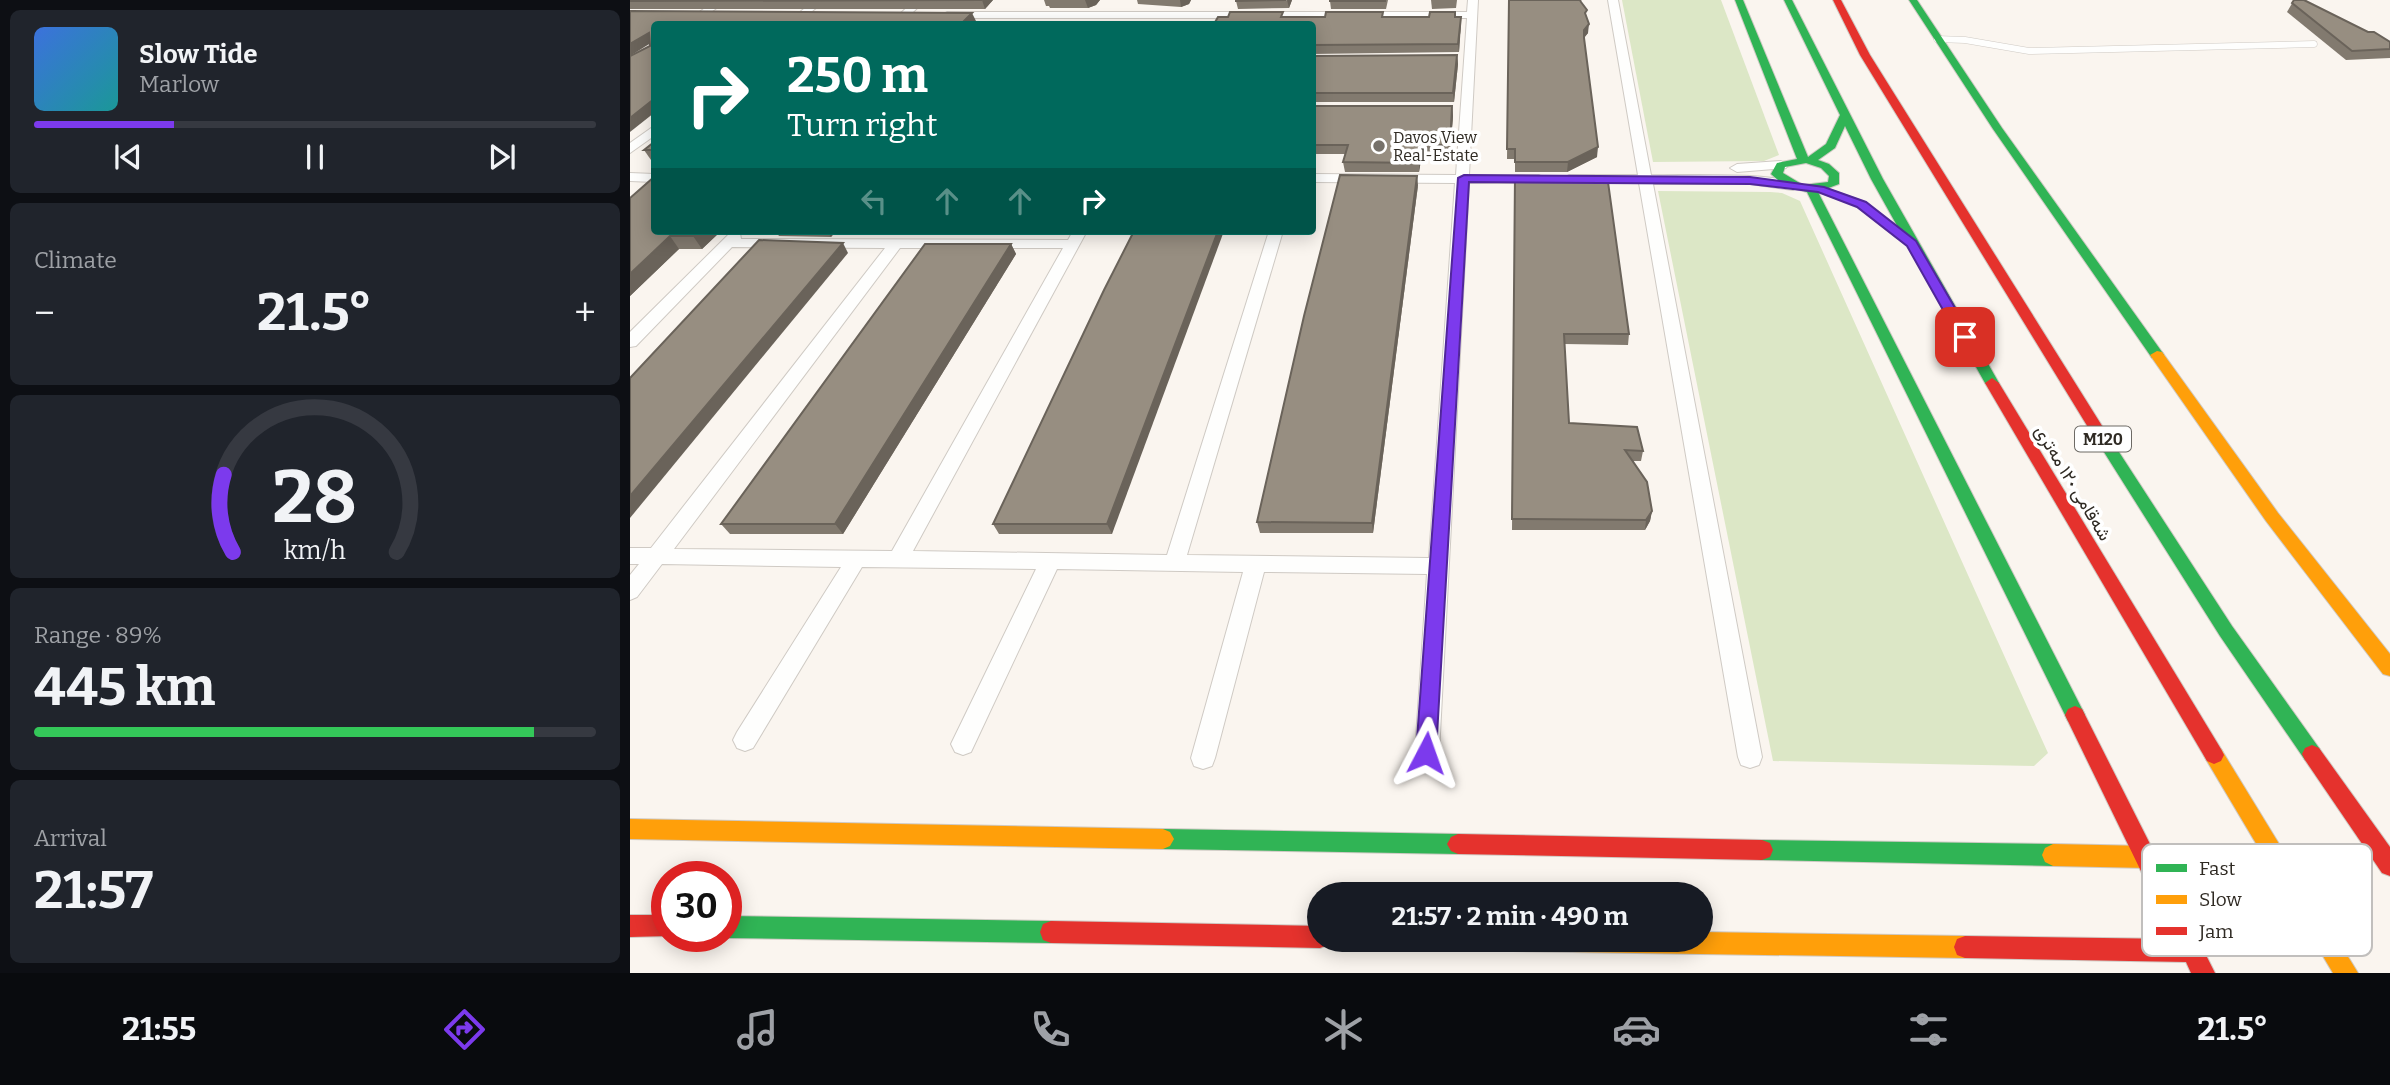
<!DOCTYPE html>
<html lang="en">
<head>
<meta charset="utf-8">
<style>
	body { margin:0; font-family:Bitter,Vazirmatn,serif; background:#20242c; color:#f1f3f6; height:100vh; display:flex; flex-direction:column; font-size:26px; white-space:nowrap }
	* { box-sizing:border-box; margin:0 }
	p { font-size:23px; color:#9ea1a6 }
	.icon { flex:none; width:38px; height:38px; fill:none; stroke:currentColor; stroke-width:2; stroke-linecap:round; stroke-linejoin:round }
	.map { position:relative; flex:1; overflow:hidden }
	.details { display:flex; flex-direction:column; gap:10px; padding:10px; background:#0d0f14; width:630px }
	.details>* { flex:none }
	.hud { position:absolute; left:21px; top:21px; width:665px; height:214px; border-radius:7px; box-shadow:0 4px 18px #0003; background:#00695c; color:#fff; overflow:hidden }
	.speed { position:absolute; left:21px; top:861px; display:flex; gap:14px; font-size:35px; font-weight:700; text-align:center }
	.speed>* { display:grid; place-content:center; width:91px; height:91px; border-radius:50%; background:#171b24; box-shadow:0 4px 18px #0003; line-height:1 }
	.speed .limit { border:10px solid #d22; background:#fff; color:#111 }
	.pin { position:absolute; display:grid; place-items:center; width:60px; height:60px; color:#fff; margin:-30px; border-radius:14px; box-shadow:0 4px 10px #0006 }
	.me { position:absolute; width:77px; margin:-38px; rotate:4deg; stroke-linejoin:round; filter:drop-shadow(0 0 5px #0008) }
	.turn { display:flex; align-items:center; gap:24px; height:147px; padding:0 21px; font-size:32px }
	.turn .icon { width:91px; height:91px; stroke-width:2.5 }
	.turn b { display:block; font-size:49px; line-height:60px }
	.lanes { display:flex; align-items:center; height:66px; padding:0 21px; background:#0003; justify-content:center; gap:35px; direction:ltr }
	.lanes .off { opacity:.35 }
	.big { font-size:52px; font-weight:700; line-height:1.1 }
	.details .tile { flex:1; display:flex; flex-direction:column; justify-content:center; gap:10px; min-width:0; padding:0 24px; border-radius:10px; background:#20242c }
	.details .dial { align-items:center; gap:0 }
	.dial svg { height:182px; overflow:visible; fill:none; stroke:#363941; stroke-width:7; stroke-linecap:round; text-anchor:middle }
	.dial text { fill:#f1f3f6; stroke:none }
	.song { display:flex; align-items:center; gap:21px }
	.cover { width:84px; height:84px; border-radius:10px; background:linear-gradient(135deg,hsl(220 70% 55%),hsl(180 70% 35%)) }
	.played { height:7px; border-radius:4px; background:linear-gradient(90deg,#7c3aed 25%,#363941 25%) }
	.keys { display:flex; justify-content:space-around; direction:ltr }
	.heat { display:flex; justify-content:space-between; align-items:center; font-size:38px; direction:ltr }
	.charge { height:10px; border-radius:5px; background:linear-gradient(90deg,#34c759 89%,#363941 0) }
	.trip { position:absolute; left:677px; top:882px; width:406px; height:70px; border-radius:35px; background:#171b24; box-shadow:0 4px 18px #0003; font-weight:700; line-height:70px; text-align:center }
	.dock { display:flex; height:112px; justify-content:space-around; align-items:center; background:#090b0e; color:#9ea1a6 }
	.dock .icon { width:49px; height:49px }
	.dock .active { color:#7c3aed }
	.dock b { font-size:32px; color:#f1f3f6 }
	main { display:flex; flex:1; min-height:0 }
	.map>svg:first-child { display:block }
	.green { fill:#dce7c6 }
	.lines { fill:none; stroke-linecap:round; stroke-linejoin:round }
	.lane-casing { stroke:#cfcac4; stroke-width:7 }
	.street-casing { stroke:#cfcac4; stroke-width:2 }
	.fast-casing { stroke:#cfcac4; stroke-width:2 }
	.slow-casing { stroke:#cfcac4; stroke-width:2 }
	.jam-casing { stroke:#cfcac4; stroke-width:2 }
	.lane { stroke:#fefefd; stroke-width:6 }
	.street { fill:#fefefd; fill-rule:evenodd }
	.fast { fill:#30b455; fill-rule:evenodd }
	.slow { fill:#ff9f0a; fill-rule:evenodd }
	.jam { fill:#e5322d; fill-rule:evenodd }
	.wall { fill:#827a6f }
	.shaded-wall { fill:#6a635a }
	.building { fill:#978e81; stroke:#6a635a; stroke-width:2 }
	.route { fill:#7c3aed; stroke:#51269a; stroke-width:2 }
	.poi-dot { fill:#76716a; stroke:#fff; stroke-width:2.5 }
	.labels { text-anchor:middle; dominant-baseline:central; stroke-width:7; stroke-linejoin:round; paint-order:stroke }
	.far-poi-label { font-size:16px; fill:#2f2a23; stroke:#fff; text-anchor:start }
	.shield { fill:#fff; stroke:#6d6a65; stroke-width:2 }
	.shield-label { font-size:16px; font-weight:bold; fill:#2f2a23 }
	.street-label { font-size:18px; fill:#2f2a23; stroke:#fff }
	.key { fill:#fff; stroke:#c1bfbd; stroke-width:2 }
	.key-label { font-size:19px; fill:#2f2a23 }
</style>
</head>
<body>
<main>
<section class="details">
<div class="tile">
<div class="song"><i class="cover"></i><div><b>Slow Tide</b><p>Marlow</p></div></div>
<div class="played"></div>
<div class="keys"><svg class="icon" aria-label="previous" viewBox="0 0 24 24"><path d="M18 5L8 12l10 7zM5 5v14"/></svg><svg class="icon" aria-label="pause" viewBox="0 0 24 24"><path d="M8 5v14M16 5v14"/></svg><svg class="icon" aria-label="next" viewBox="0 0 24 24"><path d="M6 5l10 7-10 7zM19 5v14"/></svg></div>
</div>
<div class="tile"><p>Climate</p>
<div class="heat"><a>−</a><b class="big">21.5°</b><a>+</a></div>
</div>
<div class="tile dial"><svg viewBox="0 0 100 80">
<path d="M14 69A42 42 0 1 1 86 69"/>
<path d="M14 69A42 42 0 0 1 10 35" stroke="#7c3aed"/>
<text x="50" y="56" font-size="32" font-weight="700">28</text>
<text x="50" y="72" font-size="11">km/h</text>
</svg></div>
<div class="tile"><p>Range · 89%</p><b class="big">445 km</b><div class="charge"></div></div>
<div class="tile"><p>Arrival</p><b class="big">21:57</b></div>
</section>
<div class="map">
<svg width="1760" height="973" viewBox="0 0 1760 973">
	<rect width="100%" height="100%" fill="#faf5ef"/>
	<!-- green -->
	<g class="green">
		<polygon points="992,0 1091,0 1149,155 1134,161 1023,162"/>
		<polygon points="1028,191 1140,192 1152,193 1170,201 1413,742 1418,753 1404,766 1143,761"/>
	</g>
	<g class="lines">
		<!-- lane casing -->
		<g class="lane-casing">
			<polyline id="lane" points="1307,39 1335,40 1399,51 1684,44"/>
		</g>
		<!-- street casing -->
		<g class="street-casing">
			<g id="street">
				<polygon points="86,0 98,0 64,24 53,24"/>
				<polygon points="185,0 196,0 166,24 155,24"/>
				<polygon points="285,0 296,0 270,24 259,24"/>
				<path d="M838,0h10l-9,175h70l7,4 -7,4h-70l-30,570 -3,8 -9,3 -9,-3 -3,-8 12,-179 -163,-2 -49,186 -3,8 -9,3 -9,-3 -3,-8 52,-186 -186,-3 -86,183 -8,3 -8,-3 -4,-8 85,-175 -174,-2 -109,181 -8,3 -8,-3 -4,-8 4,-8 104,-165 -179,-3 -25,33 -7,3v-25l9,-11h-9v-16h21l234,-300 -153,-1 -96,99 -6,1v-15l100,-99h10l1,6 327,1 5,-9h14l-174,320 254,4 102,-324h14l-96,324 242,3 26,-375 -143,-1v-8l144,1 11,-157h-520l-5,-3 5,-3h520zM270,248h163l-171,303 -218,-2z"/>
				<path d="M978,0h10l33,175c29,1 131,-4 149,11l-7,4 -43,-6h-97l109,573 -3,8 -9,3 -9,-3 -3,-8 -99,-574h-70l-7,-4 7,-4h69z"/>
				<polygon points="24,126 24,136 0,153 0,143"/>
				<polygon points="1151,161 1158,165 1156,168 1107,172 1100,168 1107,164"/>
				<polygon points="0,173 24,174 24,182 0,181"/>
			</g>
		</g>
		<!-- fast casing -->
		<g class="fast-casing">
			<g id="fast">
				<path d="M1105,0h8l65,157 18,-13 14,-29 -56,-115h8l91,179 116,204 -7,5 -7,-5 -114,-204 -26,-53 -10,22 -17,12 11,4 10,9v11l-21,8 264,517 3,6 -3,6 -7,3 -7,-3 -261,-529 -22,-6 -14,-12 6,-11 20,-4zM1176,163l15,5 8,8 -1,6 -25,3 -20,-12 2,-6z"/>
				<polygon points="1279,0 1287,0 1372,128 1532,352 1534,355 1532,358 1522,358 1363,129"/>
				<polygon points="1469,428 1474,429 1602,626 1689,748 1692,754 1689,760 1682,763 1675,760 1590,636 1462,433"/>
				<polygon points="533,829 828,834 835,837 839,844 835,851 828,854 533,849 526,846 522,839 526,832"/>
				<polygon points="1132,840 1423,844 1431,848 1434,855 1431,862 1423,866 1132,860 1124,857 1121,850 1124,843"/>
				<polygon points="96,916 421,921 429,924 432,932 429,940 421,943 96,938 91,936 96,936"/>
			</g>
		</g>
		<!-- slow casing -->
		<g class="slow-casing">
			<g id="slow">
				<polygon points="1527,351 1532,352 1648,513 1760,654 1760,676 1753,674 1636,521 1520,355"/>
				<polygon points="1584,746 1591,749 1728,973 1703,973 1577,761 1574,755 1577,749"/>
				<polygon points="0,819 533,829 540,832 544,839 540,846 533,849 0,839"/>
				<polygon points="1423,844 1517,846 1525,850 1528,857 1525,864 1517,868 1423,866 1415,862 1412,855 1415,848"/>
				<polygon points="1071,932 1335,936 1343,939 1346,947 1343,955 1335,958 883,951 875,948 872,940 1071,940"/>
			</g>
		</g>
		<!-- jam casing -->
		<g class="jam-casing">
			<g id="jam">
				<polygon points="1203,0 1211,0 1240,55 1474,429 1476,433 1474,437 1464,437 1230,55"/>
				<polygon points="1190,186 1235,202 1277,235 1275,238 1267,238 1227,206 1186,191 1186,187"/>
				<polygon points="1362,378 1369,383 1591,749 1594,755 1591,761 1584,764 1577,761 1355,383"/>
				<polygon points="1445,706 1452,709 1585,973 1561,973 1556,962 1335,958 1327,955 1324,947 1327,939 1335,936 1544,939 1435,715 1438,709"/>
				<polygon points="1682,745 1689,748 1760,847 1760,876 1752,873 1675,760 1672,754 1675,748"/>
				<polygon points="828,834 1132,840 1140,843 1143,850 1140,857 1132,860 828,854 821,851 817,844 821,837"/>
				<polygon points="0,915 37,915 37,936 39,936 0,937"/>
				<polygon points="421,921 690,926 690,940 700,940 698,945 690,948 421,943 413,940 410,932 413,924"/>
			</g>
		</g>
		<!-- lane -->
		<use href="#lane" class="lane"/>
		<!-- street -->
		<use href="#street" class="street"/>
		<!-- fast -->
		<use href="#fast" class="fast"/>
		<!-- slow -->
		<use href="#slow" class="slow"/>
		<!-- jam -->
		<use href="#jam" class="jam"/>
	</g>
	<!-- wall -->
	<g class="wall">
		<polygon points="0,0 363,0 355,9 0,9"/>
		<polygon points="414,0 470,0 466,5 458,8 420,8 419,6 416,6"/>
		<polygon points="507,0 561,0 559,4 551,7 508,4"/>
		<polygon points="662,0 659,8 608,9 606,1"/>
		<polygon points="758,0 756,9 701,9 700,1"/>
		<polygon points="801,0 827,0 826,8 802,9"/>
		<polygon points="879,0 957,17 958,33 954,38 967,157 937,172 885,172 885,159 877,159"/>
		<polygon points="1664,0 1760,42 1760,58 1716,60 1657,12"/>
		<polygon points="654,17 831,17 829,52 682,54 682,24"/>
		<polygon points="827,55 828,64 824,102 682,102 682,56"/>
		<polygon points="682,106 822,106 823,116 820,154 792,154 789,172 715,172 713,162 715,154 682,154"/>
		<polygon points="24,142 24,160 21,160 14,150"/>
		<polygon points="885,176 999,334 998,345 934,344 939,423 1013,451 1011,461 1003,461 1022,511 1020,521 1015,530 882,530"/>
		<polygon points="788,185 743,533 630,533 627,522"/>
		<polygon points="0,198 24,231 97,231 90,232 72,249 49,249 0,296"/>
		<polygon points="115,231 206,231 201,237 149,236 146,232"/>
		<polygon points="504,231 482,534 369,534 363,524"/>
		<polygon points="381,244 386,254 213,534 100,534 91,524"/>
	</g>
	<!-- shaded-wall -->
	<g class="shaded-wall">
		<polygon points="352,0 363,0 355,9"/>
		<polygon points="455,0 470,0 466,5 458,8"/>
		<polygon points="550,0 561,0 559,4 551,7"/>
		<polygon points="657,0 662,0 659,8"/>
		<polygon points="342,13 346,21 343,24 331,24"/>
		<polygon points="831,17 831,25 829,52 828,44"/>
		<polygon points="959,24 958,33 953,39 954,30"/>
		<polygon points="19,33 24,41 0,56 0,44"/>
		<polygon points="827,55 828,64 824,102 823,93"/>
		<polygon points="24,99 24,113 0,132 0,118"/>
		<polygon points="822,106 823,116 820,154 820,145"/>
		<polygon points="791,145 792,154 789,172 789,163"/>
		<polygon points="968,147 967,157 937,172 938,162"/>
		<polygon points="787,176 788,185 743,533 742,523"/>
		<polygon points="69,231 97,231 90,232 72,249 63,236"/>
		<polygon points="197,231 206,231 201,237"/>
		<polygon points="588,231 594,231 482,534 477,524"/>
		<polygon points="40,236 49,249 0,296 0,274"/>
		<polygon points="213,243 218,253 0,518 0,496"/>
		<polygon points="381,244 386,254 213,534 205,524"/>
		<polygon points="1022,511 1020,521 1015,530 1016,520"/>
	</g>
	<!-- building -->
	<g class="building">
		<polygon points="0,0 352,0 0,1"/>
		<polygon points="606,0 656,0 606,1"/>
		<rect x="700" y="0" width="55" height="1"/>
		<polygon points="879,0 950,0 951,2 957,10 955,13 959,24 954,30 954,38 968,147 938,162 885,162 885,149 877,149"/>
		<polygon points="1664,0 1674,0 1738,32 1744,32 1760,42 1760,49 1722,51 1662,3"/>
		<polygon points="0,11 342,13 331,24 24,24 24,99 0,118 0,56 20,46 19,33 0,44"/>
		<polygon points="600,12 653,12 651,17 695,17 696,12 753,12 752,17 799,17 800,12 825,12 825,17 831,17 828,44 682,45 682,24 584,24 588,17 598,17"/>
		<polygon points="827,55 823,93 682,93 682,56"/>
		<polygon points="682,106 822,106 820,145 791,145 789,163 713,162 718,145 682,145"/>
		<polygon points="24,142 24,150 14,150"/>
		<polygon points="710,175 787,176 742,523 627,522 674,316"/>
		<polygon points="885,176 950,177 978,182 999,334 934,334 939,423 1007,427 1013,451 995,450 1017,482 1022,511 1016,520 882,519"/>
		<polygon points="24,177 24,231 69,231 63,236 40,236 0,274 0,198"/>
		<polygon points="504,231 588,231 477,524 363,524 474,290"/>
		<polygon points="129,240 213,243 0,496 0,378"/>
		<polygon points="295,244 381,244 205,524 91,524"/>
	</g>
	<!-- route -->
	<polygon class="route" points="834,175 1120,177 1194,187 1236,202 1286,241 1342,337 1335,341 1330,340 1277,246 1227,207 1188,192 1120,184 839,182 806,753 803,759 796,762 789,759 786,753 828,178"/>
	<!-- markers -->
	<circle class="poi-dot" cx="749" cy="146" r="7"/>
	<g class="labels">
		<!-- far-poi labels -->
		<g class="far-poi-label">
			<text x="763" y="137">Davos View<tspan x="763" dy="18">Real-Estate</tspan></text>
		</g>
		<!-- shield labels -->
		<rect class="shield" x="1445" y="426.5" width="56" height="25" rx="5"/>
		<g class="shield-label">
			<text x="1473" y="439">M120</text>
		</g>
		<!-- street labels -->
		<g class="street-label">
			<text transform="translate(1443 483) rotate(59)">شەقامی ١٢٠ مەتری</text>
		</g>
	</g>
	<!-- legend -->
	<rect x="1512" y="844" width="230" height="112" rx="10" class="key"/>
	<rect x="1526" y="864" width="31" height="8" fill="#30b455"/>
	<rect x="1526" y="895" width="31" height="9" fill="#ff9f0a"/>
	<rect x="1526" y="927" width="31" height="8" fill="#e5322d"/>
	<g class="key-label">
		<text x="1569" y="875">Fast</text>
		<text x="1569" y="906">Slow</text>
		<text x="1569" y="938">Jam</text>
	</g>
</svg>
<div class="speed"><div class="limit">30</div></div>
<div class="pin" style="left:1335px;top:337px;background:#d93025"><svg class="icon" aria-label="arrive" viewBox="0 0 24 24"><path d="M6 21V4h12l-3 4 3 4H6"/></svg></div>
<svg class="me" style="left:796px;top:753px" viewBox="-20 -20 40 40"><path d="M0-17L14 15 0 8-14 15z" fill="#7c3aed" stroke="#fff" stroke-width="4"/></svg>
<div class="trip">21:57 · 2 min · 490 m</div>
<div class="hud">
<div class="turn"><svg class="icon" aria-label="right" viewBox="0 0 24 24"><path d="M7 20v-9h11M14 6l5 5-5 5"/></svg><div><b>250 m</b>Turn right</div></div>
<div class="lanes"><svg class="icon off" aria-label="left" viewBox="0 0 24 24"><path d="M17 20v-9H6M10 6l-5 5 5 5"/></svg><svg class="icon off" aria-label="ahead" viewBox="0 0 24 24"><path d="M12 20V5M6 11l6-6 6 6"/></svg><svg class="icon off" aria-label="ahead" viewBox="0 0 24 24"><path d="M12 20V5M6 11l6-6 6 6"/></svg><svg class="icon" aria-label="right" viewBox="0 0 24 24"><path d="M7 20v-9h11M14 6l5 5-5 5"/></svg></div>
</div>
</div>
</main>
<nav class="dock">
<b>21:55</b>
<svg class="icon active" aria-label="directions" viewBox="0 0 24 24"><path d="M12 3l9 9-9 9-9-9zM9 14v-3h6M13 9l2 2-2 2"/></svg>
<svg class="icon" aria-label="music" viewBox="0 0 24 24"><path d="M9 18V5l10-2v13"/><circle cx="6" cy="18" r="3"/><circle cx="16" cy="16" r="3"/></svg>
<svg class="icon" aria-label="phone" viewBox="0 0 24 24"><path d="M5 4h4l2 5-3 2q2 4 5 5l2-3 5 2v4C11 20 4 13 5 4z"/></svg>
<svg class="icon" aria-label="climate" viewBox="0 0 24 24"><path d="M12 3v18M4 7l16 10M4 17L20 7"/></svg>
<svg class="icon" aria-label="car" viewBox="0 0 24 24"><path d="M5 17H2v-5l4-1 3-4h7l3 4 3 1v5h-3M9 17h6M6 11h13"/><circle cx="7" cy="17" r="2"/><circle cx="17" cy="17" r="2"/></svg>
<svg class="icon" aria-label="filters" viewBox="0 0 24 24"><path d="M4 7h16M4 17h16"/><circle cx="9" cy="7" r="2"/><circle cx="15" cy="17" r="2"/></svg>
<b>21.5°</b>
</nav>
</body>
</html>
